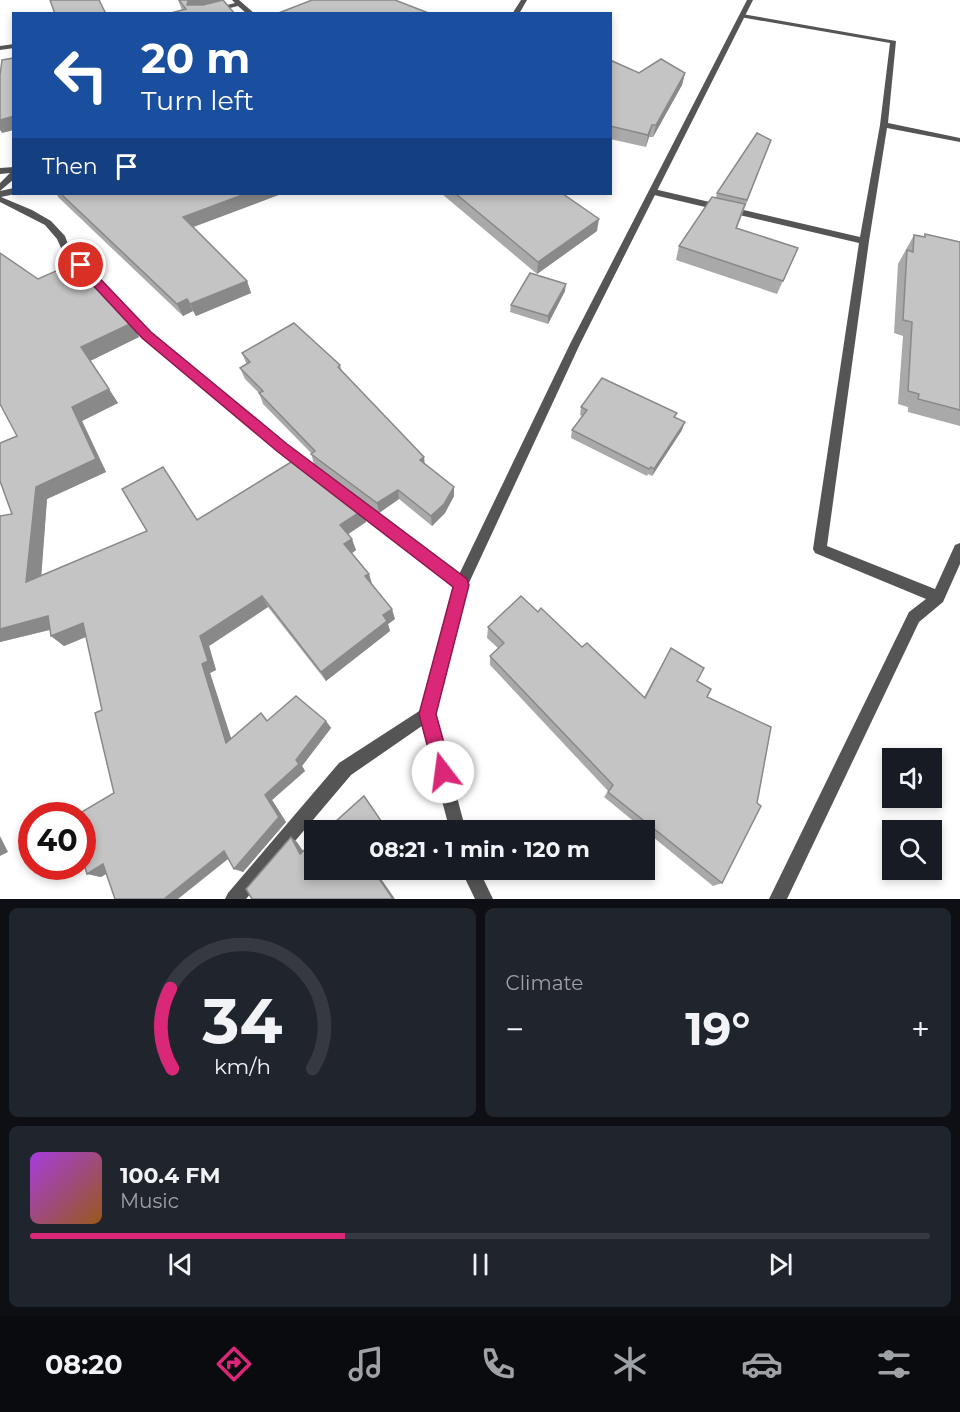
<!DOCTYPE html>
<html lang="en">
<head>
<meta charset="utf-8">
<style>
	body { margin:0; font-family:Montserrat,sans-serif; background:#20242c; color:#f1f3f6; height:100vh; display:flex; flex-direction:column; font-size:22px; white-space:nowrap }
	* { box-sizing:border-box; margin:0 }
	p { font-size:20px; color:#9ea1a6 }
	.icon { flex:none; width:33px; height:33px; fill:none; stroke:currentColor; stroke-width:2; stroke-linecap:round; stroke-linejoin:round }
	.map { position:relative; height:899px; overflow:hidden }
	.panel { display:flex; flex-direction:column; gap:9px; padding:9px; background:#0d0f14; flex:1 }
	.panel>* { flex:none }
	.banner { position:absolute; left:12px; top:12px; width:600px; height:183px; border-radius:0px; box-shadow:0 3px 9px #0003; background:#1a4fa0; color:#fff; overflow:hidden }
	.controls { position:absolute; left:882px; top:748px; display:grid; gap:12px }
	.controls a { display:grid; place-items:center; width:60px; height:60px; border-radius:0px; background:#171b24; box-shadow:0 3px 9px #0003; font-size:30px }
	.speed { position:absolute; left:18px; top:802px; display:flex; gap:12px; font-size:30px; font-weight:700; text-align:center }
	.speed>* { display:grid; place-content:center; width:78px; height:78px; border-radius:50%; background:#171b24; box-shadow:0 3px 9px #0003; line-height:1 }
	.speed .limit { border:9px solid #d22; background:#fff; color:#111 }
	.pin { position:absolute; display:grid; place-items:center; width:51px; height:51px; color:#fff; margin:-26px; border:3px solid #fff; border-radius:50%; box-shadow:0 2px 6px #0007 }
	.me { position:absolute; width:66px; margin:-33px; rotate:345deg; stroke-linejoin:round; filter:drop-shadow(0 0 4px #0008) }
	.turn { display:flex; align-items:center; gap:21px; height:126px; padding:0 30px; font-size:27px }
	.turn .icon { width:78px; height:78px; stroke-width:2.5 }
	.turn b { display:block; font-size:42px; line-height:51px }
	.then { display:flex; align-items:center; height:57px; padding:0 30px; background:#0003; gap:12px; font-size:22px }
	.big { font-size:45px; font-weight:700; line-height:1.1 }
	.panel .widget { flex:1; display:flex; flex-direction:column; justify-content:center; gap:9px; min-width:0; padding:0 21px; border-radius:9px; background:#20242c }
	.panel .dial { align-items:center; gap:0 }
	.dial svg { height:156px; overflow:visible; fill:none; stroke:#363941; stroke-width:7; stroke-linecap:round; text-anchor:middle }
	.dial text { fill:#f1f3f6; stroke:none }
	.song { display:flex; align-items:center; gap:18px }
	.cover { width:72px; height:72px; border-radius:9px; background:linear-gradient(135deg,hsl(280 70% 55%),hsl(30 70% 35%)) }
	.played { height:6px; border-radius:3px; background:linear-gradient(90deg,#db2777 35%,#363941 35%) }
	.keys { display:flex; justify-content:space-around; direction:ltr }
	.heat { display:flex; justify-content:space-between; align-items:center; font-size:33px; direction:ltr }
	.panel .tiles { flex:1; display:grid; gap:9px; grid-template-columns:1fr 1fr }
	.widget:last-child { grid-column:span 2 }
	.trip { position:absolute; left:304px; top:820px; width:351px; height:60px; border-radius:0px; background:#171b24; box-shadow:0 3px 9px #0003; font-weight:700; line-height:60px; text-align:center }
	.tab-bar { display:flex; height:96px; justify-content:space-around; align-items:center; background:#090b0e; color:#9ea1a6 }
	.tab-bar .icon { width:42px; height:42px }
	.tab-bar .on { color:#db2777 }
	.tab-bar b { font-size:27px; color:#f1f3f6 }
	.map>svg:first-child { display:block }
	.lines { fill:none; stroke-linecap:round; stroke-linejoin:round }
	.minor { fill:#555; fill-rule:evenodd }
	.tertiary { fill:#555; fill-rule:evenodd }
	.wall { fill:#a9a9a9 }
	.shaded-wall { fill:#898989 }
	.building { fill:#c4c4c4; stroke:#898989; stroke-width:1.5 }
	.route { fill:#db2777; stroke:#8e194d; stroke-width:1.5 }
</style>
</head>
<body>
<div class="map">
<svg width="960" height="899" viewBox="0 0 960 899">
	<rect width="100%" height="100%" fill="#fff"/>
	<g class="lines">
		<!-- minor -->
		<g class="minor">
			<polygon points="232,0 239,0 255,14 247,14 238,6 206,14 192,14 235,3"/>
			<polygon points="521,0 527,0 519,14 512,14"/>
			<polygon points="742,14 896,41 888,123 960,138 960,142 887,128 869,241 827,546 935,589 955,545 960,543 960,564 943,602 919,622 787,899 769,899 909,612 926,599 815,553 813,549 859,243 654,195 650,192 654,189 860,237 880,125 890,43 740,17 739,16"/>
			<polygon points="14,44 14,48 0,50 0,46"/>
			<polygon points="14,167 14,179 0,191 0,183 10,173 0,174 0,168"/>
			<polygon points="14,188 15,194 1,197 32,210 51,221 65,236 69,247 151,332 286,445 466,581 468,585 466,589 461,591 456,589 278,451 143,338 62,250 57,239 45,225 0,202 0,191"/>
			<polygon points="427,706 432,709 435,714 432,719 351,775 246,899 225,899 228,893 339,763"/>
		</g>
		<!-- tertiary -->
		<g class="tertiary">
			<polygon points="747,0 753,0 580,344 468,585 435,714 466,831 450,831 419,714 454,585 570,344"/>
			<polygon points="461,870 479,870 493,899 475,899"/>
		</g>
	</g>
	<!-- wall -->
	<g class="wall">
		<polygon points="178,0 219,0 220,1 182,10"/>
		<polygon points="610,60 639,73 685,73 682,85 653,137 649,137 646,147 610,139"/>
		<polygon points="771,140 737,228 798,248 777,294 676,260 679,246 716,197 717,193"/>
		<polygon points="57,194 281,194 193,227 247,281 251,293 196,316 193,311 183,316 58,197"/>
		<polygon points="442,194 563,194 597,231 537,274"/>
		<polygon points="925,234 960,242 960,426 908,412 908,407 898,404 903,336 894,333 898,264 914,235 923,237"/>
		<polygon points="38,279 139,337 90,361 118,403 82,421 106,472 47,499 41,576 197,520 363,510 366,522 348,534 356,550 352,553 369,574 372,584 395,619 388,624 390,631 326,681 268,607 209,646 216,670 210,673 231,739 261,713 268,721 326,721 331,728 302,766 305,771 272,800 286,822 243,872 229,859 106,874 101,877 87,874 114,793 102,710 86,637 64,646 51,636 50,630 0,642 0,516 12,514 17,436"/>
		<polygon points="565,291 548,324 510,312 511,305"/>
		<polygon points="242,353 340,365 342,371 425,464 454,487 454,496 445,513 432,526 399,499 379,513 314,464 311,453 263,404 259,393 245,379 240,368 247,365"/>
		<polygon points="581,407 675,418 682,430 652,476 648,474 647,476 571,438 572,430 582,416 580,415"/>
		<polygon points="538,612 644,697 671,648 697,681 707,697 722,883 713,886 604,797 608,791 490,665 490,656 498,648 487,638 488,627"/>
	</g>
	<!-- shaded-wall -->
	<g class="shaded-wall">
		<polygon points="191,0 219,0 221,4 191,12 187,5 188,1"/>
		<polygon points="685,73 682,85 653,137 656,125"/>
		<polygon points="14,116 14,130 2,133 0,130 0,120"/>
		<polygon points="652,125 649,137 646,147 648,135"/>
		<polygon points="245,194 281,194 188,229 183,217"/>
		<polygon points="599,219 597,231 537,274 538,262"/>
		<polygon points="247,281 251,293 196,316 190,304"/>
		<polygon points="566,284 565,291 548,324 548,316"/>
		<polygon points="187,299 193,311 183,316 177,304"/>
		<polygon points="132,323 139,337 90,361 81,347"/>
		<polygon points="109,389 118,403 82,421 106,472 47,499 40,593 26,582 36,487 72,407"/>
		<polygon points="685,422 682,430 652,476 654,469"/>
		<polygon points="424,457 425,466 420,460"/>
		<polygon points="454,487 454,496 445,513 432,526 431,516"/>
		<polygon points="398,490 399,499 379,513 377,503"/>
		<polygon points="363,510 366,522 344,537 340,525"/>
		<polygon points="352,539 356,550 348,556 344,544"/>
		<polygon points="369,574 372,585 365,576"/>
		<polygon points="262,596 268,607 209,646 216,670 210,673 235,750 226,743 202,664 200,636"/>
		<polygon points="392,609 395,619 388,624 390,631 326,681 321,672 383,615"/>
		<polygon points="48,616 61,627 0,642 0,629"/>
		<polygon points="83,623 95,633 64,646 51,636"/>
		<polygon points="326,721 331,728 302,766 305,771 272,800 286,822 243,872 234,869 265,795 296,760"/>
		<polygon points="0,836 8,852 0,856"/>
		<polygon points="291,837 297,842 307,857 300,854"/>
		<polygon points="224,851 233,855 178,899 164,899"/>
		<polygon points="103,864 117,867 101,877 87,874"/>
		<polygon points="373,870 375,870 395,899 393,899"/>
	</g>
	<!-- building -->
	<g class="building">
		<polygon points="50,0 99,0 106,14 55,14"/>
		<polygon points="179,0 191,0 188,1 187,5 203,5 223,0 235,14 167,14 186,9"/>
		<polygon points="312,0 395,0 431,14 276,14"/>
		<polygon points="14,58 14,116 0,120 0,75 2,60"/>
		<polygon points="661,59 685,73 656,125 652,125 648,135 610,126 610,60 639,73"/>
		<polygon points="757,133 771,140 747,200 717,193"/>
		<polygon points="61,194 245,194 183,217 247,281 190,304 187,299 177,304"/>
		<polygon points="456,194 563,194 599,219 538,262"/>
		<polygon points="712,197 745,204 736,228 798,248 783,281 679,246"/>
		<polygon points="925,234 960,242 960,410 918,399 919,394 908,391 912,322 903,320 907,250 913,252 914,235 925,237"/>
		<polygon points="0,253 38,279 65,267 103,292 132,323 81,347 109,389 72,407 96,459 36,487 26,582 147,531 122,489 163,467 197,520 296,459 363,510 340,525 352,539 344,544 369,574 365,576 392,609 383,615 387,621 321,672 262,596 200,636 208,661 202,664 226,743 261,713 267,721 296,696 326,721 296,760 299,764 265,795 279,817 234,869 224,851 164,899 115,899 103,864 87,874 82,858 82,816 75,816 114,793 95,713 102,710 83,623 51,636 48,616 0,629 0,516 12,514 0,481 0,443 17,436 0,404"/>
		<polygon points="530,273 566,284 548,316 511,305"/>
		<polygon points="294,323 340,365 338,367 424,457 420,460 454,487 444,504 431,516 398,490 377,503 311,454 315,451 259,393 263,391 240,368 250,362 242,353"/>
		<polygon points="602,378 677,413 674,417 685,422 654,469 651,467 649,469 572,430 587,410 581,407"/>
		<polygon points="521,596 538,612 541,608 582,647 587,643 645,698 671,648 704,668 697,681 711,689 707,697 771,727 757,803 761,806 722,883 608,792 613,785 490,656 504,643 488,627"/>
		<polygon points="364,796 388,831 325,831"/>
		<polygon points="291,837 300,854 315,840 315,870 373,870 393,899 252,899 246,889"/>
	</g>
	<!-- route -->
	<polygon class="route" points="81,262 85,263 151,332 287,444 467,579 469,585 436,714 452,772 449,779 443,782 436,779 419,714 453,587 278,452 142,338 77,268 76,265"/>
</svg>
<div class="controls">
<a><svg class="icon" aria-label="sound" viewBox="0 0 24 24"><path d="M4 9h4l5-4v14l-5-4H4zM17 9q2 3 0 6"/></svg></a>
<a><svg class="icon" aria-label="search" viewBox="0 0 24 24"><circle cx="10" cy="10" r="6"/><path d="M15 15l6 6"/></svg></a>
</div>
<div class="speed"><div class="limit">40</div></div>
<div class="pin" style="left:81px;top:265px;background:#d93025"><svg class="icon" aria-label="arrive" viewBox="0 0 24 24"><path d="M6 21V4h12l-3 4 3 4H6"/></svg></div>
<svg class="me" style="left:443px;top:772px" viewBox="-20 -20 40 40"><circle r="19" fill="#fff"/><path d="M0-13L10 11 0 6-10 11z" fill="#db2777"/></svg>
<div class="trip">08:21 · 1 min · 120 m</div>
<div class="banner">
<div class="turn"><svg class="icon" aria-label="left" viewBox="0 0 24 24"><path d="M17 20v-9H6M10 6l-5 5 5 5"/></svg><div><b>20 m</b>Turn left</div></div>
<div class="then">Then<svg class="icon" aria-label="arrive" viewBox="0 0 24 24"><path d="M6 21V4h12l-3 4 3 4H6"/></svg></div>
</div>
</div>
<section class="panel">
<div class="tiles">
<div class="widget dial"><svg viewBox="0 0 100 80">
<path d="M14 69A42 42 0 1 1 86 69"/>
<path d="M14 69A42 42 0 0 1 13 28" stroke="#db2777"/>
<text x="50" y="56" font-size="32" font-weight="700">34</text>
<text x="50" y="72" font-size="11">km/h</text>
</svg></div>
<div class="widget"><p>Climate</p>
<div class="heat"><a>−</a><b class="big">19°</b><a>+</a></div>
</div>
<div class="widget">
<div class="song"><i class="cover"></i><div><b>100.4 FM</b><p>Music</p></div></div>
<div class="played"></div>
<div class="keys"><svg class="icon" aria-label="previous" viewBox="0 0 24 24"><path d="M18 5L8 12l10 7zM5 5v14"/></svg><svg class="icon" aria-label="pause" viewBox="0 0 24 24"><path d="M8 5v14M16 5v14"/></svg><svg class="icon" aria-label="next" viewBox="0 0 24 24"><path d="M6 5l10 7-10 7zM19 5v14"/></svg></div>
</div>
</div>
</section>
<nav class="tab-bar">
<b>08:20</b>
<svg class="icon on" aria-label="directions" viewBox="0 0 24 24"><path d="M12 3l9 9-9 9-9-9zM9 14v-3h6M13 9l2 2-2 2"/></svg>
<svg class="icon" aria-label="music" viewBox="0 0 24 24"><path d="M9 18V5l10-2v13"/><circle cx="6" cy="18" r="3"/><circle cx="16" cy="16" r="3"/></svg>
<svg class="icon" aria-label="phone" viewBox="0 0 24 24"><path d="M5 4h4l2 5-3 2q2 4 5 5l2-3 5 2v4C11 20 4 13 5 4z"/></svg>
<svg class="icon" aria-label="climate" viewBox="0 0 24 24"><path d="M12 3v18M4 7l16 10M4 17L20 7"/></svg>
<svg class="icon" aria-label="car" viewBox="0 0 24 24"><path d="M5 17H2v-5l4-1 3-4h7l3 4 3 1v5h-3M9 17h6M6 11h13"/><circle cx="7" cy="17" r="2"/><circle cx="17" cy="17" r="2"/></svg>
<svg class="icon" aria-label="filters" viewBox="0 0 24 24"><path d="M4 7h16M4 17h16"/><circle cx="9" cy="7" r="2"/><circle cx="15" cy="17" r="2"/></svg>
</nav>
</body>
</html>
